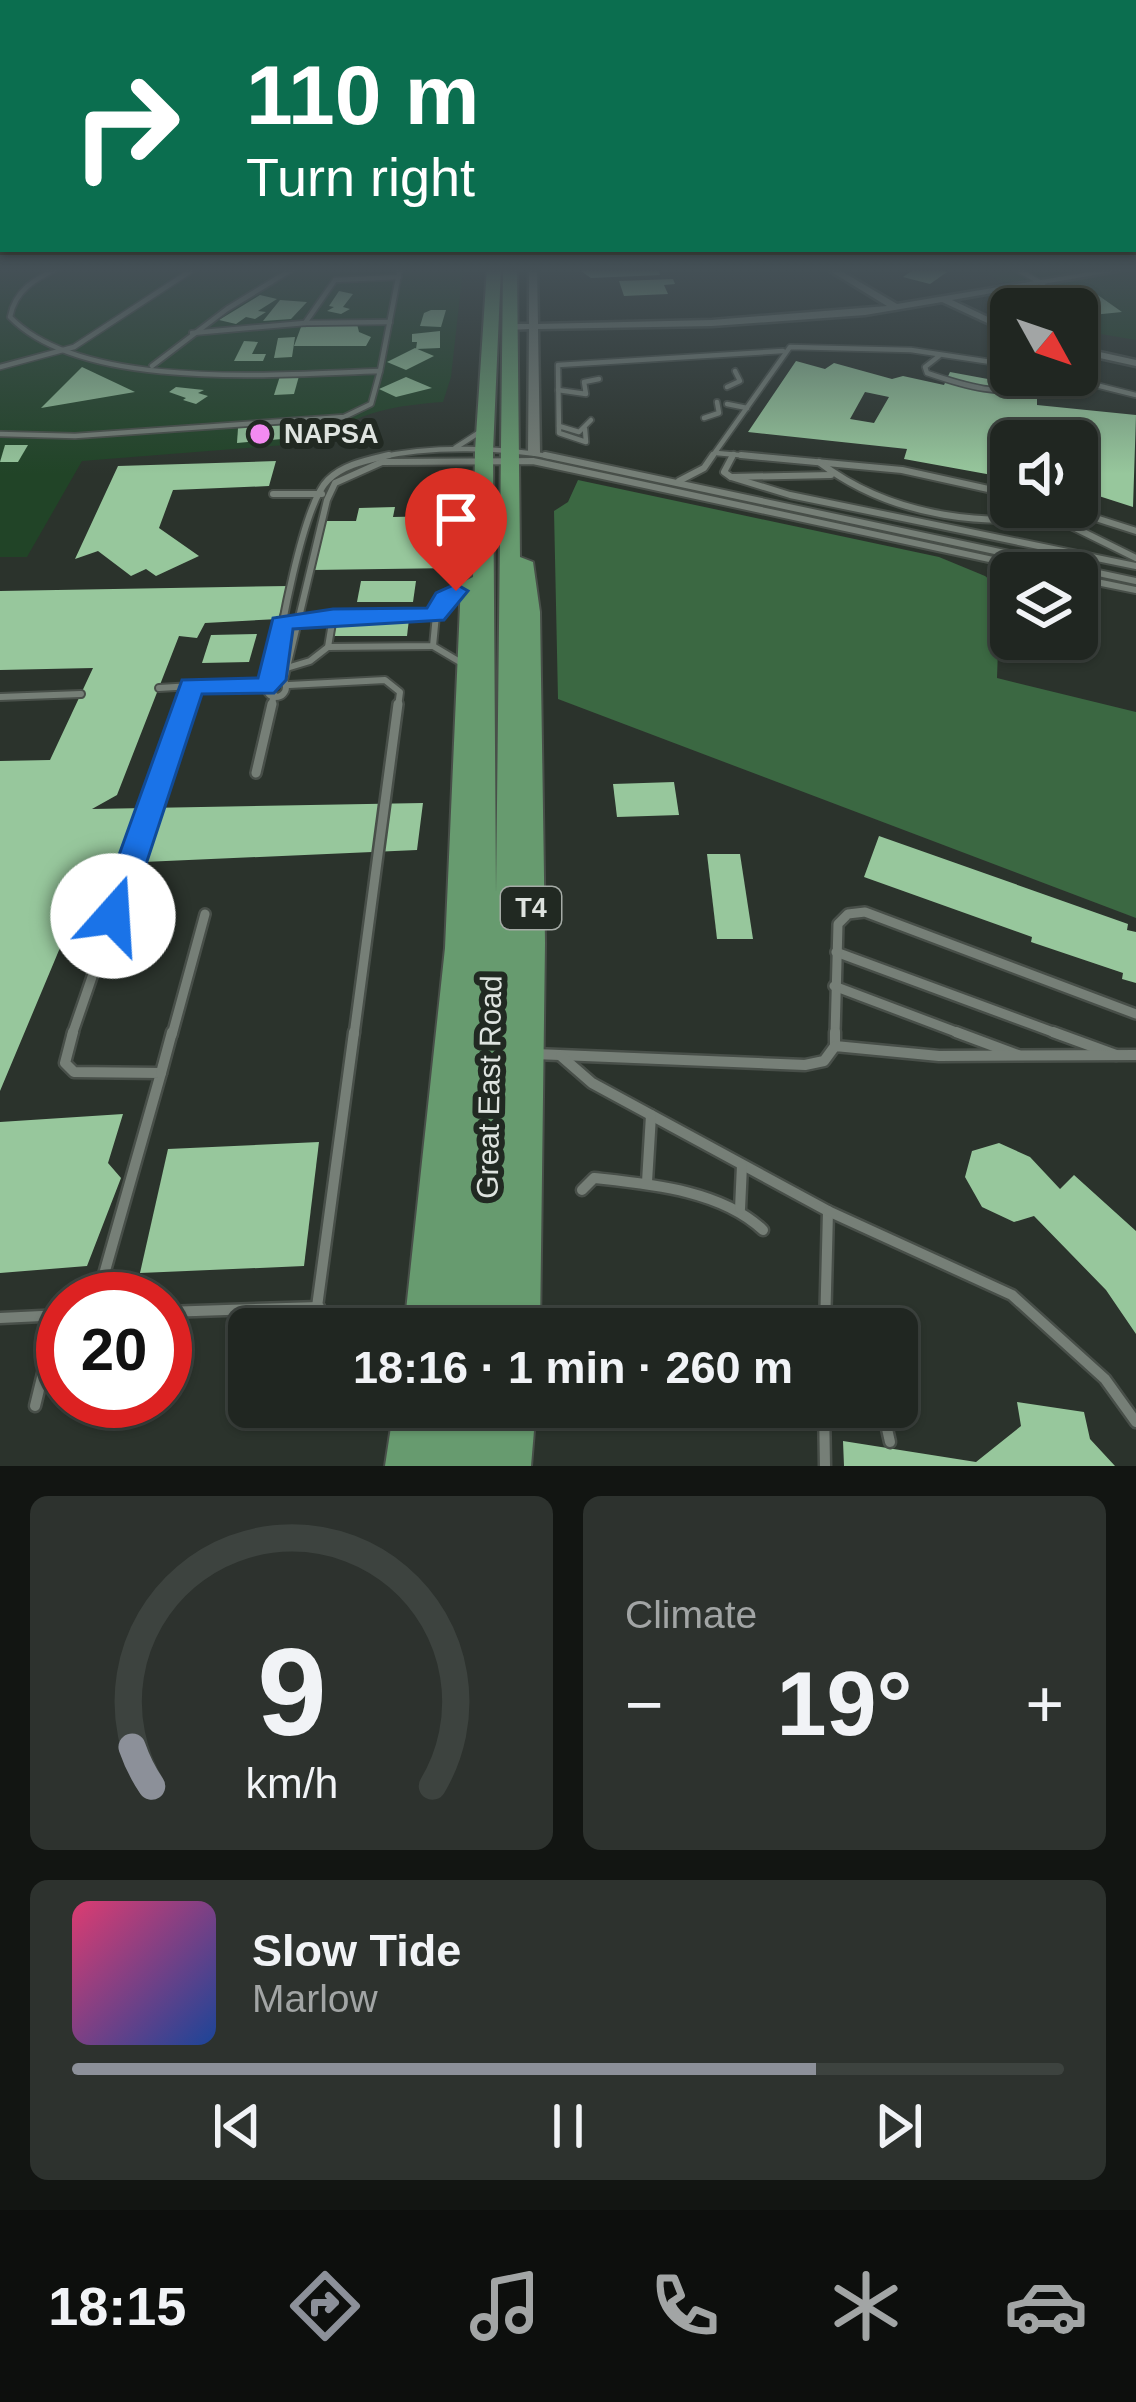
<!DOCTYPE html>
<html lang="en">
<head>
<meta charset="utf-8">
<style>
	body { margin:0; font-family:Helvetica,sans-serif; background:#2d322e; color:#f1f3f6; height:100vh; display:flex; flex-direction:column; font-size:45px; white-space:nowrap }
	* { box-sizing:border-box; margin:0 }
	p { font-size:39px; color:#a2a5a5 }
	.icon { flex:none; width:66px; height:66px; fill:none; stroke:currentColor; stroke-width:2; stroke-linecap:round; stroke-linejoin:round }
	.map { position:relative; height:1466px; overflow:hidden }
	.sheet { display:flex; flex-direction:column; gap:30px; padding:30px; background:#121512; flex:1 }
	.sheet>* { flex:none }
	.hud { position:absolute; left:0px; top:0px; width:1137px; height:252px; box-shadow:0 3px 9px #0004,0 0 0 3px #3d433f; background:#0b6e4f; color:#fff; overflow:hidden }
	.needle { width:78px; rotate:130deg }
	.tools { position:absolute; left:990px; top:288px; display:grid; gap:24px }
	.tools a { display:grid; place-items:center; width:108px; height:108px; border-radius:18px; background:#202621; box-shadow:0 3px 9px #0004,0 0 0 3px #3d433f; font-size:60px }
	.speed { position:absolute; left:36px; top:1272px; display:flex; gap:24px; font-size:60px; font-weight:700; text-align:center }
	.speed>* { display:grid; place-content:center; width:156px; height:156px; border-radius:50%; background:#202621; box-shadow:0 3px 9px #0004,0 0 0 3px #3d433f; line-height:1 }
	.speed .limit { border:18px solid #d22; background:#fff; color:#111 }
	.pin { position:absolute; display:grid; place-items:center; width:102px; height:102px; color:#fff; margin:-123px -51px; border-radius:50% 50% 50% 0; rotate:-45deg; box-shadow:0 0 12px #0007 }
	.pin .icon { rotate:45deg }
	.me { position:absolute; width:132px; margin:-66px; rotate:19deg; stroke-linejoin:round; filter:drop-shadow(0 0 9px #0008) }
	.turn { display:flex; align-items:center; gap:42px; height:252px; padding:0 48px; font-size:54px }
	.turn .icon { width:156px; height:156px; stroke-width:2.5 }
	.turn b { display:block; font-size:84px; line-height:102px }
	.big { font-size:90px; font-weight:700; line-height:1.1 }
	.sheet .card { flex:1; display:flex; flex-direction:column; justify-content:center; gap:18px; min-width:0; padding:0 42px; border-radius:18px; background:#2d322e }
	.sheet .dial { align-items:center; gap:0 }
	.dial svg { height:312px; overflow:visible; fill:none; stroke:#3d433f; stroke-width:7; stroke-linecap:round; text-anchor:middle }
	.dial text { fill:#f1f3f6; stroke:none }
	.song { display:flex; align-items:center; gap:36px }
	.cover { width:144px; height:144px; border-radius:18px; background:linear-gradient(135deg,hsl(340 70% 55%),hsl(220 70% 35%)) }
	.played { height:12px; border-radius:6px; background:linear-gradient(90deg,#8c9099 75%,#3d433f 75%) }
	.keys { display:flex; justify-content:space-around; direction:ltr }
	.heat { display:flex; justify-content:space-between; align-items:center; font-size:66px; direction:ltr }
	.sheet .tiles { flex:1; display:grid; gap:30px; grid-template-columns:1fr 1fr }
	.card:last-child { grid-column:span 2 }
	.trip { position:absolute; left:228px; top:1308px; width:690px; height:120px; border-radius:18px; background:#202621; box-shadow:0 3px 9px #0004,0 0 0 3px #3d433f; font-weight:700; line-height:120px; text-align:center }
	.dock { display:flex; height:192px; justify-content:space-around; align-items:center; background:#0d0f0d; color:#a2a5a5 }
	.dock .icon { width:84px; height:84px }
	.dock .on { color:#8c9099 }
	.dock b { font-size:54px; color:#f1f3f6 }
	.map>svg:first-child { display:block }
	.green { fill:#214427 }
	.forest { fill:#3b6842 }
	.building { fill:#97c79c; fill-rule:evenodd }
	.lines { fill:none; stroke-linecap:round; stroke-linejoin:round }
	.service-far3-casing { stroke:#484f49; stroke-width:8 }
	.service-far2-casing { stroke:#484f49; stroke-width:10 }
	.service-far1-casing { stroke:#484f49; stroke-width:14 }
	.service-casing { stroke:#484f49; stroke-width:15 }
	.minor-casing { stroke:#484f49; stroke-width:5 }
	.primary-casing { stroke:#484f49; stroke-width:4 }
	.service-far3 { stroke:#767f77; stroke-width:4.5 }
	.service-far2 { stroke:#767f77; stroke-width:6 }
	.service-far1 { stroke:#767f77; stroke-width:9 }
	.service { stroke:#767f77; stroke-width:10 }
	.minor { fill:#767f77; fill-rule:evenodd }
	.primary { fill:#679b6f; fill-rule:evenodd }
	.route { fill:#1a73e8; stroke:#114b97; stroke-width:3 }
	.poi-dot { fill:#f38af1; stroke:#212922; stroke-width:4.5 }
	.labels { text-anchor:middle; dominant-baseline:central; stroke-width:12; stroke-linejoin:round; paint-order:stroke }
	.far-poi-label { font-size:27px; font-weight:bold; fill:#dee3df; stroke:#212922; text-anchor:start }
	.shield { fill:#212922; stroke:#a5aba6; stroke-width:3 }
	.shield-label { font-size:27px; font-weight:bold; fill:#dee3df }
	.street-label { font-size:30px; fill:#dee3df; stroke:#212922 }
</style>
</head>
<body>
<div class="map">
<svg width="1136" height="1466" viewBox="0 0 1136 1466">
	<rect width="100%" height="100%" fill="#2b332c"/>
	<!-- green -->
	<g class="green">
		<path d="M0,268h463l-12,109 -8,25c-42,3 -89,9 -121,40l-240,19 -55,96h-27z"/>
		<polygon points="979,268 1136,268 1136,340 1077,330 1077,309 1018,309 976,291 1007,285"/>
	</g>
	<!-- forest -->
	<polygon class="forest" points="578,480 939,557 985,576 1011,597 1011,631 998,649 997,678 1136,712 1136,918 558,699 554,511 568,502"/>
	<!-- building -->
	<g class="building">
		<polygon points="598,268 658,268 660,275 591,278 581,271"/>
		<polygon points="916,268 933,268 947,272 930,284 903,277"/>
		<polygon points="673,279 675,284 664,285 668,294 624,296 619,281"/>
		<polygon points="339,291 353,294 343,307 350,309 341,314 327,311 334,307 329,306"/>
		<polygon points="1095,293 1122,312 1082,316 1077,309 1062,309 1053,302 1062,301 1056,297"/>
		<polygon points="260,295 277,299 258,311 266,312 255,319 246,317 236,324 219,320"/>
		<polygon points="280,300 307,302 291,319 263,321"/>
		<polygon points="431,310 446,310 441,327 420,326 424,313"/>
		<polygon points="357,324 359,332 371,337 366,346 294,346 301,327"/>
		<polygon points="440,331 440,348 416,349 417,342 412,342 412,334"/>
		<polygon points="295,337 292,357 274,358 278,338"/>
		<polygon points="244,341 258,342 252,354 266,354 263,361 234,361"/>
		<polygon points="415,348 434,356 406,370 387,362"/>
		<path d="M796,361l29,8 9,-6 58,16 11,-3 41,9 6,-13 54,10 -3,12 36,5v6l99,10 -3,92 -56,-18v-48h-17l4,-13 -13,-2 -14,-3 -6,18h-20v30l-15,-4 -4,8 -88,-16 3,-10 -159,-17zM865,392l24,5 -15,26 -24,-4z"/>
		<polygon points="82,367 135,392 41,408"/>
		<polygon points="280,376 299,376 294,394 274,395"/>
		<polygon points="406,377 432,388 396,397 379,389"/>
		<polygon points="176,387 204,390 198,393 208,396 196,404 183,400 186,398 169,392"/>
		<polygon points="282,425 282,439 237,443 238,428"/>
		<polygon points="5,445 28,445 18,462 0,462"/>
		<polygon points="276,461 269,486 173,490 159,528 199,556 156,576 146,569 131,576 98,551 75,559 118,466"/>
		<polygon points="395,507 393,517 437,516 434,541 458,541 455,568 312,570 325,521 356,521 359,508"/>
		<polygon points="361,581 416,581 413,602 357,602"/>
		<polygon points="289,586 278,619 205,623 197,638 179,636 117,795 92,809 423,803 417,850 76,865 88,881 0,1091 0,761 50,760 93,668 0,670 0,591"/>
		<polygon points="337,619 409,619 407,636 333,636"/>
		<polygon points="257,634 249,662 202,663 211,635"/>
		<polygon points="674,782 679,815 617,817 613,784"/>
		<polygon points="879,836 1128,924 1127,930 1136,932 1136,983 1122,979 1123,973 1031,942 1032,937 864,877"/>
		<polygon points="707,854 740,854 753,939 717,939"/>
		<polygon points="123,1114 108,1163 121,1178 87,1266 0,1273 0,1122"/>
		<polygon points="319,1142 304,1266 140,1273 168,1149"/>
		<polygon points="999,1143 1030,1157 1060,1189 1074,1175 1136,1231 1136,1334 1106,1290 1034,1216 1014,1222 982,1207 965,1177 972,1151"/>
		<polygon points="1017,1402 1084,1412 1090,1439 1115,1466 844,1466 843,1441 976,1462 1021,1426"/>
	</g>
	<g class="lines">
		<!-- service-far3 casing -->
		<g class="service-far3-casing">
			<g id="service-far3">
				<polyline points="1015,268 1043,284"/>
				<polyline points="305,323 335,280 399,277"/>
				<polyline points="192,333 305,323 390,322"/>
				<path d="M939,356l-14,11 2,6c35,12 78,26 114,11v-9"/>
				<polyline points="152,366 227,309 294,268"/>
				<polyline points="0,367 74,347 195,268"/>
				<polyline points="380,371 400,268"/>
				<polyline points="1056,375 1136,395"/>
				<polyline points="727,387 740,381 735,371"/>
				<polyline points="558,390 586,394 584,382 599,379"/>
				<polyline points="727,404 747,408"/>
				<polyline points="704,418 719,413 717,402"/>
				<polyline points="559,426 579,432 591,420"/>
				<polyline points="585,429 586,442 559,433 558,365 783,351"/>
				<path d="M0,434l75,2 269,-19 27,-13 9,-33c-101,3 -297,21 -370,-54 5,-27 25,-38 48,-49"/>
				<polyline points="455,448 483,430"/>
				<polyline points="716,453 774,458"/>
				<path d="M376,458c55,-13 128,-11 183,0"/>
				<polyline points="711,458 790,347 911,350 1011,365"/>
				<polyline points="732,458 734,454"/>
			</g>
		</g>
		<!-- service-far2 casing -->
		<g class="service-far2-casing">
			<g id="service-far2">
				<polyline points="545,455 1136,581"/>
				<polyline points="733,455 724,472 731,477 831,475"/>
				<polyline points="741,455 902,470 1011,494"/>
				<path d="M819,462c73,56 173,68 261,50"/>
				<polyline points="731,477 790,495 1136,566"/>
				<polyline points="679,481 704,468 713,455"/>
				<polyline points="273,494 322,494"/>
				<polyline points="418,498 481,491"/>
				<polyline points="1061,507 1136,531"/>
				<polyline points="1057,519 1136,558"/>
				<polyline points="1077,578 1136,590"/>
				<polyline points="436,615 444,598 467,584"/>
				<polygon points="436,615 433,646 328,647 333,617"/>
				<polyline points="282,623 333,617"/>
				<polyline points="433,646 465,665"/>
				<polyline points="290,667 310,661 328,647"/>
				<circle cx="276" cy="687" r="10"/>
				<path d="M273,680c6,-40 29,-175 55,-200 16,-16 41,-20 61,-25"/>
				<polyline points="284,680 327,500 335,483 382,462 533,461 1054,573"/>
				<polyline points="289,685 385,680 400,692 398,707"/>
				<polyline points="159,688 192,686"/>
				<polyline points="0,697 81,694"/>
				<polyline points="185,707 192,686 264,687"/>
				<polyline points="271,707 274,695"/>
			</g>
		</g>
		<!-- service-far1 casing -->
		<g class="service-far1-casing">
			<g id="service-far1">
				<polyline points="256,773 272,704"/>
				<polyline points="836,952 1061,1035"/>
				<polyline points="834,986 964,1035"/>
				<polyline points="72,1035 186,704"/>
				<polyline points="172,1035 205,914"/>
				<polyline points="354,1035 398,704"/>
				<polyline points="835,1035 838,924 848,914 865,912 1136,1014"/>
			</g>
		</g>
		<!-- service casing -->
		<g class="service-casing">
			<g id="service">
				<polyline points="73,1032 65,1063 74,1072 161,1073 97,1299"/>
				<polyline points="956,1032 1018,1055"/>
				<polyline points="1053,1032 1116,1055"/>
				<polyline points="835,1046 835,1032"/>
				<polyline points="535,1054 805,1065 824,1061 835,1046 939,1056 1136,1055"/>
				<polyline points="561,1056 592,1083 828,1211 825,1329"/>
				<polyline points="161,1073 172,1032"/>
				<polyline points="647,1182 651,1115"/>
				<path d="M582,1190l12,-12c55,6 127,12 169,52"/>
				<polyline points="740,1209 742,1165"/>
				<polyline points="828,1211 1012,1295 1105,1379 1136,1422"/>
				<polyline points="165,1312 319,1307"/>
				<polyline points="826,1312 837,1329"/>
				<polyline points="0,1318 63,1315"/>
				<polyline points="314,1329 354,1032"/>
				<polyline points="35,1406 57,1316"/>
				<polyline points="824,1407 825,1466"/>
				<polyline points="882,1407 890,1442"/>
			</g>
		</g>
		<!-- minor casing -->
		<g class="minor-casing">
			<g id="minor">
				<polygon points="529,268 537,268 538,324 712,320 887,306 825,268 836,268 897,304 1113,268 1134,268 952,300 1011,328 1011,334 942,302 865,315 712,326 538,329 540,453 534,456 528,453 529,329 508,330 503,327 508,324 529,324"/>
				<polygon points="1077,347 1136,360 1136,366 1077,353"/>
			</g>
		</g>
		<!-- primary casing -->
		<g class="primary-casing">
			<g id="primary">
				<polygon points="487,268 501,268 493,451 496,894 503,268 517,268 520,557 533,562 540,612 545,943 540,1329 404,1329 445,948 461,583 473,577 475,451"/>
				<polygon points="394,1407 536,1407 531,1466 385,1466"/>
			</g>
		</g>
		<!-- service-far3 -->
		<use href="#service-far3" class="service-far3"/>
		<!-- service-far2 -->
		<use href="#service-far2" class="service-far2"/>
		<!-- service-far1 -->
		<use href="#service-far1" class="service-far1"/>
		<!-- service -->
		<use href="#service" class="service"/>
		<!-- minor -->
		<use href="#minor" class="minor"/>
		<!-- primary -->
		<use href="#primary" class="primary"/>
	</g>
	<!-- sky -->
	<linearGradient id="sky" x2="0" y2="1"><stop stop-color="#181c18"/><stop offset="0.57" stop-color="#445056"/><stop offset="1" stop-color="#445056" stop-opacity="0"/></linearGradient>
	<rect width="1136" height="474" fill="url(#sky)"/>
	<!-- route -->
	<polygon class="route" points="456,584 468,591 444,620 293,629 286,680 274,693 202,694 129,916 125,925 113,928 102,925 97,916 182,680 258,678 273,618 333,609 427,608 436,593"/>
	<!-- markers -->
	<circle class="poi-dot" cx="260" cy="434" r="12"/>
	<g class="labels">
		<!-- far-poi labels -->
		<g class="far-poi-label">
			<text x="284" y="434">NAPSA</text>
		</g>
		<!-- shield labels -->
		<rect class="shield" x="501" y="887" width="60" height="42" rx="9"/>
		<g class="shield-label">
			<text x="531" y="908">T4</text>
		</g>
		<!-- street labels -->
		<g class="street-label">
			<text transform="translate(489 1087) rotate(-89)">Great East Road</text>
		</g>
	</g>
</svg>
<div class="tools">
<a><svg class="needle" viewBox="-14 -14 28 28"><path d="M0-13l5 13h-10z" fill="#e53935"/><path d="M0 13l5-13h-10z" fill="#a2a5a5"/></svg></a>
<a><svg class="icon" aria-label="sound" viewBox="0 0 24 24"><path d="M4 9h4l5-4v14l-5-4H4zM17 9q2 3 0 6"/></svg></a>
<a><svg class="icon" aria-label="layers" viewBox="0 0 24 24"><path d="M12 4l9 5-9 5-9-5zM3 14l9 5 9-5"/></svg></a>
</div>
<div class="speed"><div class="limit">20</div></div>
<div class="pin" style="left:456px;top:591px;background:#d93025"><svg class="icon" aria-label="arrive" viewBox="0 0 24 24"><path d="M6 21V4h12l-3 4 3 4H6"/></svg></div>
<svg class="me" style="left:113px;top:916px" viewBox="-20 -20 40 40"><circle r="19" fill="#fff"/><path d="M0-13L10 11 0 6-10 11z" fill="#1a73e8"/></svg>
<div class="trip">18:16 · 1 min · 260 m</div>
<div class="hud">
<div class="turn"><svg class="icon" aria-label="right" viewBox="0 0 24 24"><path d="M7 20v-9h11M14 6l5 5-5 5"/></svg><div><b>110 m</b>Turn right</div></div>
</div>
</div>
<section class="sheet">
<div class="tiles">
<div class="card dial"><svg viewBox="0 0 100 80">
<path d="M14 69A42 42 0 1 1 86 69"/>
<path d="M14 69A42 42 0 0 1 9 59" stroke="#8c9099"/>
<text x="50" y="56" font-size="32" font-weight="700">9</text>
<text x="50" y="72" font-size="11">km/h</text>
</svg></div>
<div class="card"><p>Climate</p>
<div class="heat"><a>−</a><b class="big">19°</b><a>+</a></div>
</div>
<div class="card">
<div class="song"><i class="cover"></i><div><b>Slow Tide</b><p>Marlow</p></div></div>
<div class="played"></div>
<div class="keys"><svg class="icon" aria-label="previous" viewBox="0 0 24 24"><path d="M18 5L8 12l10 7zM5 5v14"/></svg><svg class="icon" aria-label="pause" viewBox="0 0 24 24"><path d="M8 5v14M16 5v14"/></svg><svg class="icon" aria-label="next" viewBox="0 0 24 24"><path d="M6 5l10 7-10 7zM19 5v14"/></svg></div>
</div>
</div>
</section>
<nav class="dock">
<b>18:15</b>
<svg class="icon on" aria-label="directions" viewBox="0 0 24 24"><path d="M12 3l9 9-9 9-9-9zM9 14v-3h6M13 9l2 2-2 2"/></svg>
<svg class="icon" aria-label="music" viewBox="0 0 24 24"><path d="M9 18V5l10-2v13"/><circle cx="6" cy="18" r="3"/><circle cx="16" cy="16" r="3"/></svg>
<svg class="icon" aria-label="phone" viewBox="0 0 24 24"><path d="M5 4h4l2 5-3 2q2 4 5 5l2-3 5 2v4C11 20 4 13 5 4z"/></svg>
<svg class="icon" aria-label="climate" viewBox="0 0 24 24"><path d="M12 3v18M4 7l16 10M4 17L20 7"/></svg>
<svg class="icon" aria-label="car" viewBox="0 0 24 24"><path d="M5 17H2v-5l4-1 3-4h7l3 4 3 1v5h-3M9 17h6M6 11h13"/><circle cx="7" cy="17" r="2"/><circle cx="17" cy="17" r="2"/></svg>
</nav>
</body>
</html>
